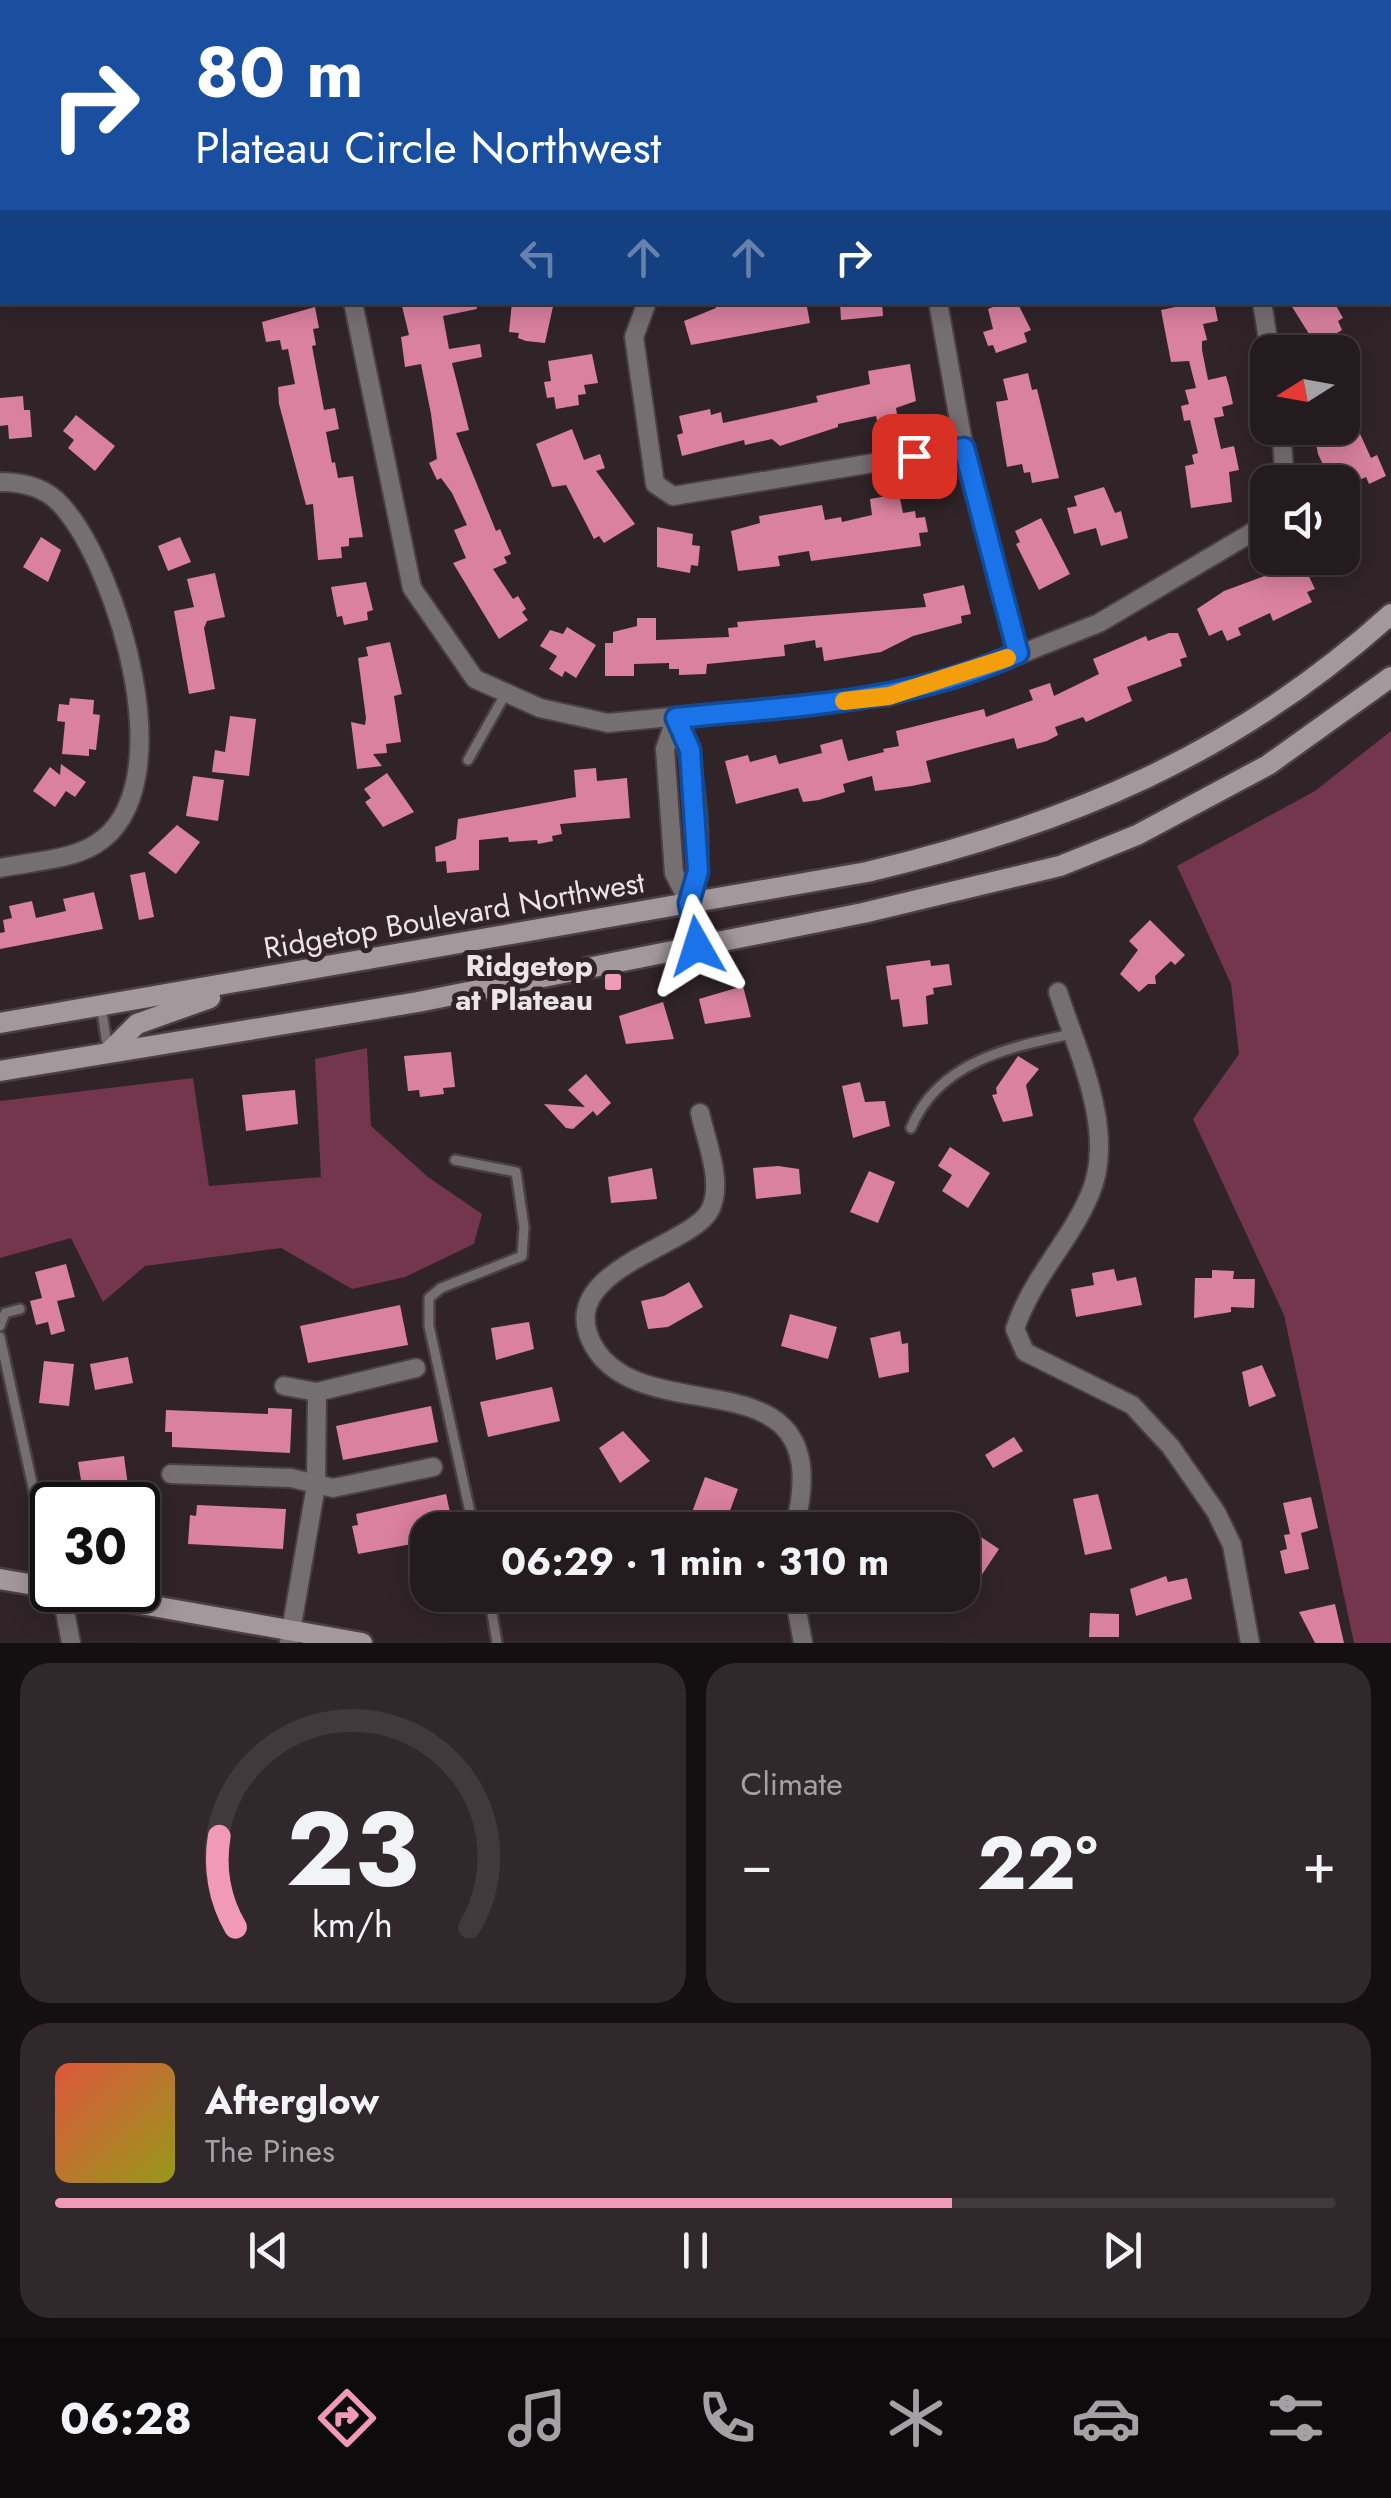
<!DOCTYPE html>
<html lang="en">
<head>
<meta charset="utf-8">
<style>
	body { margin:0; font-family:Jost,sans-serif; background:#30282b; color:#f1f3f6; height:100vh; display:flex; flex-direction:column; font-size:38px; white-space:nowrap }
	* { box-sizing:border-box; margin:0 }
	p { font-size:32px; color:#a3a1a4 }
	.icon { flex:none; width:55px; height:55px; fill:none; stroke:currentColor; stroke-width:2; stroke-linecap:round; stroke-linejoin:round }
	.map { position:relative; height:1643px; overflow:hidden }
	.details { display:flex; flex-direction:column; gap:20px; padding:20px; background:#140f10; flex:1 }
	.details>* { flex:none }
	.guide { position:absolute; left:0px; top:0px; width:1392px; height:305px; box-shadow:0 5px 25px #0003,0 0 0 2px #41393c; background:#1a4fa0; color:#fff; overflow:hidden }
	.needle { width:65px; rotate:259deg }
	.tools { position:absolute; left:1250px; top:335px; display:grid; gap:20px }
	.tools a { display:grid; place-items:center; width:110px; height:110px; border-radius:20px; background:#241b1e; box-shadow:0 5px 25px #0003,0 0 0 2px #41393c; font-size:50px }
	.speed { position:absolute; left:30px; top:1482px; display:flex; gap:20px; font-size:50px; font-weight:700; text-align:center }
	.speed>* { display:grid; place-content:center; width:130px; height:130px; border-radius:50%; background:#241b1e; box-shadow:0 5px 25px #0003,0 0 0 2px #41393c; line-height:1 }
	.speed .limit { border:5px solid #111; border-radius:15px; background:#fff; color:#111 }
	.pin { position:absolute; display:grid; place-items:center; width:85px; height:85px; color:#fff; margin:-42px; border-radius:20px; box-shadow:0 5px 15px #0006 }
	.me { position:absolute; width:110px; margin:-55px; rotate:354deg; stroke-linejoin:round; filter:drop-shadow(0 0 8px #0008) }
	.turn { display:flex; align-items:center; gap:35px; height:210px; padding:0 30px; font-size:45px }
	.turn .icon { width:130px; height:130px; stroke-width:2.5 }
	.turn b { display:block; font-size:70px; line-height:85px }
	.lanes { display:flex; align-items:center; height:95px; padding:0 30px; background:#0003; justify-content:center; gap:50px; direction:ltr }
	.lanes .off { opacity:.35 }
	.big { font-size:75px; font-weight:700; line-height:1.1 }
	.details .tile { flex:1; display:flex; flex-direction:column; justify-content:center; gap:15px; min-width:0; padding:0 35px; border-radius:30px; background:#30282b }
	.details .dial { align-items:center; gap:0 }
	.dial svg { height:260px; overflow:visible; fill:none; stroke:#41393c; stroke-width:7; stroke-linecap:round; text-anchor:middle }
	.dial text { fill:#f1f3f6; stroke:none }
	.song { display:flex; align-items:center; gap:30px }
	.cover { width:120px; height:120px; border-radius:15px; background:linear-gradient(135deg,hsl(10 70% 55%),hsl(60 70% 35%)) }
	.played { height:10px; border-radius:5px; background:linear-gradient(90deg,#f09ab7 70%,#41393c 70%) }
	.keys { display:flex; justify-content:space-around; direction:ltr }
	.heat { display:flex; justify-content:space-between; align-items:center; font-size:55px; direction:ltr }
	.details .tiles { flex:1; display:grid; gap:20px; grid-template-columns:1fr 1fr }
	.tile:last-child { grid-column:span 2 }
	.trip { position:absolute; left:410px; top:1512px; width:570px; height:100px; border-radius:30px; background:#241b1e; box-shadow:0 5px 25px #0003,0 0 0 2px #41393c; font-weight:700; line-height:100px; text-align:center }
	.tabs { display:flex; height:160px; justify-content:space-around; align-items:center; background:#0e0b0c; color:#a3a1a4 }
	.tabs .icon { width:70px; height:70px }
	.tabs .current { color:#f09ab7 }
	.tabs b { font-size:45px; color:#f1f3f6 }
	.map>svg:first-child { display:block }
	.green { fill:#73364d }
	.building { fill:#d9819f }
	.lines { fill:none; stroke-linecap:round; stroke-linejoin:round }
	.lane-casing { stroke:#4a3f43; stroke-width:14 }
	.street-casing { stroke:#4a3f43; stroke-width:22 }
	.secondary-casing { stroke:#4a3f43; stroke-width:25 }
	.lane { stroke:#766f71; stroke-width:9 }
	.street { stroke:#766f71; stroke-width:18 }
	.secondary { stroke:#a3989b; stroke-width:20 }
	.route-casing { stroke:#114b97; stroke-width:25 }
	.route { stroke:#1a73e8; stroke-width:18 }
	.slow { stroke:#f59e0b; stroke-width:18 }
	.poi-dot { fill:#f09ab7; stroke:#302428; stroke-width:4 }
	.labels { text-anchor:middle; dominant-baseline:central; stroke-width:10; stroke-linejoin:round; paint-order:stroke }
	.street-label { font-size:30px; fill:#ede4e7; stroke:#302428 }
	.poi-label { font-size:30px; font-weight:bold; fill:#ede4e7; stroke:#302428; text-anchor:end }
</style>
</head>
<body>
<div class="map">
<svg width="1391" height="1643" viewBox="0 0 1391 1643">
	<rect width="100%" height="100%" fill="#302428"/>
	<!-- green -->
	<g class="green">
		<polygon points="95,0 422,0 94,2"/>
		<polygon points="1391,731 1391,1643 1354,1643 1284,1315 1193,1119 1239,1054 1231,984 1177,866 1315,791"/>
		<polygon points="367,1048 371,1126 428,1177 482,1214 474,1244 405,1277 352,1289 281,1248 145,1266 103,1302 71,1238 0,1258 0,1101 193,1078 209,1186 321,1177 315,1059"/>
	</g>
	<!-- building -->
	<g class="building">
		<polygon points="401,302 476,302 477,309 443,316 449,349 480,344 482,357 452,363 469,430 456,433 496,531 500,529 511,554 504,557 507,563 493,569 513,599 518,596 526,609 522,612 528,620 499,639 453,563 466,558 454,530 467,525 452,493 441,478 437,480 429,463 437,459 431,414 421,364 405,367 401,337 409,335"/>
		<polygon points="512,302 554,302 545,343 526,341 518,338 519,333 509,332"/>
		<polygon points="715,302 806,302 810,323 691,345 684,321 716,308"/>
		<polygon points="840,302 882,302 883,316 841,320"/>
		<polygon points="1005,302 1017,302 1031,330 1024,333 1027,342 996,353 993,345 988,346 983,332 993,329 988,309"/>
		<polygon points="1199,302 1214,302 1218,321 1203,324 1207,340 1202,341 1202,350 1208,380 1226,376 1229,386 1233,404 1222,407 1224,416 1214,418 1221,449 1234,446 1239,470 1229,472 1232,502 1191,508 1185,466 1194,464 1192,455 1198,453 1190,420 1184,421 1181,406 1189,404 1185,390 1196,388 1189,361 1171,362 1161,310"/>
		<polygon points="1289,302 1334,302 1343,318 1338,321 1342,330 1322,342 1317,334 1311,337"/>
		<polygon points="315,307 319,328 313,329 316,345 312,346 324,410 335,408 339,429 326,432 332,463 335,462 338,478 353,476 363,537 349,538 349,546 341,547 342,558 318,560 313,504 306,505 279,404 278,387 295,384 288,349 282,350 280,340 266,342 262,322"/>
		<polygon points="592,354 598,383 584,385 586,394 578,395 579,405 556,409 554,397 547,398 544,382 551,381 548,361"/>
		<polygon points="910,364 916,401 896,408 898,421 878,424 876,416 838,424 838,427 780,446 772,439 745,445 744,440 682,456 677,435 683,433 679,416 710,409 711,415 721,412 723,423 818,402 816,396 870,384 868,371"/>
		<polygon points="1028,373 1032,390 1037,389 1059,478 1032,483 1030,472 1024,473 1022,464 1007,467 996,402 1008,400 1003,379"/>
		<polygon points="1342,383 1353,383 1357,427 1371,458 1377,455 1386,476 1369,484 1366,477 1355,482 1350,471 1342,474 1339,467 1327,473 1318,454 1316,444 1342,432"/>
		<polygon points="23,396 24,410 30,410 32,437 9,439 8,425 0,426 0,398"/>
		<polygon points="76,415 115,446 95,471 68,448 74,440 63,431"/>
		<polygon points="572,429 584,460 600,454 605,468 596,471 635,524 604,543 599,536 594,539 566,485 552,487 536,444"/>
		<polygon points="1104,487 1115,513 1121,511 1128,538 1101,546 1096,528 1074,534 1067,508 1077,506 1074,496"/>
		<polygon points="899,494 903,513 915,511 916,518 925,517 928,532 919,533 921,546 811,561 809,551 778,556 780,566 738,571 731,531 760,523 759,516 822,505 825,520 841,517 842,522 872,515 870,499"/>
		<polygon points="1041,518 1070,574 1039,590 1016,544 1020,542 1015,531"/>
		<polygon points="657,527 693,534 692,545 700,546 698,566 691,565 690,573 657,567"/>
		<polygon points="41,537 61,550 48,582 23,567"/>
		<polygon points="180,537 191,562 168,571 158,546"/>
		<polygon points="1274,558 1300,558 1315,589 1307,592 1312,602 1273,621 1270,613 1238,628 1241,635 1227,641 1222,630 1209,636 1197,609 1224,591 1281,570"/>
		<polygon points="215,573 225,617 207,621 204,628 215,689 189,694 174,611 194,607 187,579"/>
		<polygon points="366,582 373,610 367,612 368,620 344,625 342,616 337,617 331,587"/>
		<polygon points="964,585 971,614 961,616 962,623 913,636 881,652 824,661 822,647 816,648 815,640 784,645 785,656 707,664 706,674 679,675 679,669 669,669 669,663 634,664 634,676 605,676 605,643 613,643 613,632 637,626 637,618 656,618 656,640 729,637 728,628 738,627 737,622 926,607 923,594"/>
		<polygon points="567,627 596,645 576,678 565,671 562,677 549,669 557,656 540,646 550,630 563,634"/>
		<polygon points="1169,633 1178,633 1187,657 1180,659 1182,666 1127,687 1132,701 1086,722 1083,717 1055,727 1058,735 1047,741 1017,749 1014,738 926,761 931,782 912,786 875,791 872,776 843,784 845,792 819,800 803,802 798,788 736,804 725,761 748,755 750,762 776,755 779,764 822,753 820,745 842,739 848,761 884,752 883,749 899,746 896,731 984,709 986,717 1033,700 1029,690 1050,683 1054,696 1099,674 1093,659 1146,636 1148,641"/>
		<polygon points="390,642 402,694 394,696 401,742 386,744 387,753 373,754 382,766 357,769 351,722 365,725 366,718 358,658 368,656 366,647"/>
		<polygon points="70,698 94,700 93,714 100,715 96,750 89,749 89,756 62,754 65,722 57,721 59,704 69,705"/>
		<polygon points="230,716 256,719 249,776 212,772 215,750 225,752"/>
		<polygon points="61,764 86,782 75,797 66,791 55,807 33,791 50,767 60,775"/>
		<polygon points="596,768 597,781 627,778 630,818 560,824 562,834 552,836 553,841 538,844 537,840 509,842 508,837 479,840 479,870 447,873 446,861 436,862 435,847 456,839 458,819 576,797 574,770"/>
		<polygon points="387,773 414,812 383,827 365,802 371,798 364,789"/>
		<polygon points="193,776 224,780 218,821 186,816"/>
		<polygon points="177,825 200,842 176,874 148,853"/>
		<polygon points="145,872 154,917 139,920 130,875"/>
		<polygon points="94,892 103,929 0,949 0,933 5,932 3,920 12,918 9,906 32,901 36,918 66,911 63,899"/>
		<polygon points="1150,920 1185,955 1175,965 1171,961 1155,976 1156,984 1148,984 1139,992 1120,974 1138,950 1129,941"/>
		<polygon points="930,960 931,966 949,964 952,985 933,988 934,994 926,996 928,1024 903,1027 899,999 891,1000 886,966"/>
		<polygon points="743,986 751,1017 705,1024 699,999"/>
		<polygon points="663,1002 674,1039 626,1044 619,1016"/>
		<polygon points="451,1052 455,1087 443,1088 444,1094 420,1097 419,1090 408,1091 404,1056"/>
		<polygon points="1018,1056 1039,1069 1026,1085 1033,1116 1003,1122 992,1095 997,1094 996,1088"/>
		<polygon points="586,1074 611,1103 597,1116 593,1111 573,1129 566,1128 544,1104 585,1107 568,1090"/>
		<polygon points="860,1082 865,1102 885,1101 890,1126 853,1138 842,1086"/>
		<polygon points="295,1090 298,1124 246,1131 242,1095"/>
		<polygon points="950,1147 990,1173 968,1208 942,1191 952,1175 938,1166"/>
		<polygon points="778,1166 799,1169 801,1194 756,1199 753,1168"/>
		<polygon points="652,1168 657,1199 611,1203 608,1177"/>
		<polygon points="869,1171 895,1182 878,1223 850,1212"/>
		<polygon points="66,1264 75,1297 57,1301 65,1331 51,1335 48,1322 36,1325 30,1301 42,1298 35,1272"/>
		<polygon points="1114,1269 1117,1281 1136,1277 1142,1305 1076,1317 1071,1289 1094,1285 1092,1273"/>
		<polygon points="1212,1270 1234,1271 1233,1279 1255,1279 1254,1308 1231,1307 1231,1312 1194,1318 1195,1278 1212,1278"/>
		<polygon points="689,1282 703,1307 668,1327 648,1329 641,1301 664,1296"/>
		<polygon points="400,1305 408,1345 308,1363 300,1326"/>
		<polygon points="790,1314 837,1327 828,1359 781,1346"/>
		<polygon points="529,1322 534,1349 496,1360 491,1328"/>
		<polygon points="900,1331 902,1344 908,1343 909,1372 879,1378 870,1338"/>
		<polygon points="128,1357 133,1383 95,1390 90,1364"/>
		<polygon points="44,1361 74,1364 69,1406 39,1403"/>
		<polygon points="1262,1365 1276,1396 1249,1407 1242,1372"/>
		<polygon points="552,1387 560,1421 488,1437 480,1402"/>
		<polygon points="431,1406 438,1442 343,1460 336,1426"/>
		<polygon points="268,1408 292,1409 290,1453 172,1447 172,1432 165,1432 166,1410 268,1414"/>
		<polygon points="623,1431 650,1461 620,1483 599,1448"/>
		<polygon points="1014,1437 1023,1451 993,1468 985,1455"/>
		<polygon points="124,1456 128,1486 83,1492 78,1462"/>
		<polygon points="705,1477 738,1489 724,1527 691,1515"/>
		<polygon points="446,1494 454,1530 428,1530 428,1541 358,1554 352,1526 358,1525 356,1514"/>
		<polygon points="1098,1494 1112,1549 1085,1555 1073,1499"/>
		<polygon points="1311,1497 1318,1528 1301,1533 1309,1569 1285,1574 1280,1551 1287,1549 1284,1535 1290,1534 1283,1503"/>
		<polygon points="197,1505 286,1509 283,1549 188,1544 190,1515 196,1516"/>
		<polygon points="978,1535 999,1549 979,1579 962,1568 962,1536 973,1543"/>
		<polygon points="1166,1576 1168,1582 1187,1578 1192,1599 1136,1616 1130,1589"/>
		<polygon points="1335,1604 1344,1643 1315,1643 1299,1612"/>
		<polygon points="1090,1613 1119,1614 1119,1637 1089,1637"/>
	</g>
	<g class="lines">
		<!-- lane casing -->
		<g class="lane-casing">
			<g id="lane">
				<polyline points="468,760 506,693"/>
				<polyline points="101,1006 108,1050"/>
				<path d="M911,1128c27,-66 98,-81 161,-94"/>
				<polyline points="455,1160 516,1172 524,1227 522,1256 441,1288 429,1298 429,1326 474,1530"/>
				<polyline points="0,1326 5,1313 20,1309"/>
				<polyline points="0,1337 45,1542 41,1584"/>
				<polyline points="489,1595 497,1643"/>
			</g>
		</g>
		<!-- street casing -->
		<g class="street-casing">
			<g id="street">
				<polyline points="1066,0 1072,2"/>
				<polyline points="684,2 690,0"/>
				<polyline points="1390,244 1391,244"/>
				<polyline points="353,302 412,588 475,679 540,708 608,723 889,696 988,667 1099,623 1268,523"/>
				<polyline points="647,302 634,337 655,484 673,496 964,448"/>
				<polyline points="938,302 964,448 1018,653"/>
				<polyline points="1262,302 1270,352"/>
				<polyline points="1281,428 1285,482"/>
				<path d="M0,482c23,0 46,5 62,24 55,61 124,282 34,338 -25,16 -67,18 -96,24"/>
				<polyline points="676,718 665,749 674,873 689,903 697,946"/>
				<path d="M676,718c20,41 32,142 13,185"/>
				<path d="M1058,992c19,59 59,140 32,202 -20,48 -58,83 -75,135l10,23 107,53 39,42 45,65 16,33 18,98"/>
				<path d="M700,1113c6,28 24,70 10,97 -18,37 -158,59 -117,135 51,92 250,-1 201,185"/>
				<polyline points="284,1386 317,1392 416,1368"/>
				<polyline points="171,1474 291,1478 333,1488 433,1467"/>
				<polyline points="61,1590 71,1643"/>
				<polyline points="794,1595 803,1643"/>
				<polyline points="289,1643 316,1485 317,1392"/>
			</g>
		</g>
		<!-- secondary casing -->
		<g class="secondary-casing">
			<g id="secondary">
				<path d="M0,1023l867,-151c202,-48 368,-117 524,-258"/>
				<polyline points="108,1053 137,1024 210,998"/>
				<polyline points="0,1071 418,1002 863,913 1060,866 1137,835 1268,765 1391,677"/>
				<polyline points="0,1579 52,1588"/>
				<polyline points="62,1590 362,1643"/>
			</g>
		</g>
		<!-- lane -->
		<use href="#lane" class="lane"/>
		<!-- street -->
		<use href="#street" class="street"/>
		<!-- secondary -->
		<use href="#secondary" class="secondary"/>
	</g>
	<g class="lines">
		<!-- route casing -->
		<g class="route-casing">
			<path id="route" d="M697,946l-8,-43 9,-32 -8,-121 -14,-32c116,-12 234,-15 342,-65l-54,-205 -50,8"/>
		</g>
		<!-- route -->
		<use href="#route" class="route"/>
		<!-- slow -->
		<polyline class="slow" points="844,701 889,696 1007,658"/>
	</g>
	<!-- markers -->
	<rect class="poi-dot" x="603" y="972" width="20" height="20" rx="5"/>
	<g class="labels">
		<!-- street labels -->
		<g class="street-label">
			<text transform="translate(454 915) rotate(-10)">Ridgetop Boulevard Northwest</text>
		</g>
		<!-- poi labels -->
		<g class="poi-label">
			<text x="593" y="965">Ridgetop<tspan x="593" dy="34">at Plateau</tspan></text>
		</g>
	</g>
</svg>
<div class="tools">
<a><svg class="needle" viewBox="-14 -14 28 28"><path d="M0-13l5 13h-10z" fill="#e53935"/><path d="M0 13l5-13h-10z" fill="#a3a1a4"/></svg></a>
<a><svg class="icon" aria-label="sound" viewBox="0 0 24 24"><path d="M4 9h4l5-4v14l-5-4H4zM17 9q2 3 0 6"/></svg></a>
</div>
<div class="speed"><div class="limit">30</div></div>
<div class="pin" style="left:914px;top:456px;background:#d93025"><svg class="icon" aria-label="arrive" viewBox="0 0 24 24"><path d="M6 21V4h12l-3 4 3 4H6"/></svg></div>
<svg class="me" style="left:697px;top:946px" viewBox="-20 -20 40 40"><path d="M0-17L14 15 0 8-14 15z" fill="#1a73e8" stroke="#fff" stroke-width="4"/></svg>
<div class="trip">06:29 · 1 min · 310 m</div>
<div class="guide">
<div class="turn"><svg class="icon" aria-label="right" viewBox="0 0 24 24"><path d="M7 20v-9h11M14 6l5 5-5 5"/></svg><div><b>80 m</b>Plateau Circle Northwest</div></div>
<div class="lanes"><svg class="icon off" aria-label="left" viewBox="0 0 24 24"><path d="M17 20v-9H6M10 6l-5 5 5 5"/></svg><svg class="icon off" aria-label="ahead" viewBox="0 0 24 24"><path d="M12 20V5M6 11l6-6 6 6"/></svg><svg class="icon off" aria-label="ahead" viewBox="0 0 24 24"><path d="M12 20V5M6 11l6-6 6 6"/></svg><svg class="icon" aria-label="right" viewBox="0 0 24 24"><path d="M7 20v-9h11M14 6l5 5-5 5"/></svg></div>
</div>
</div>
<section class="details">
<div class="tiles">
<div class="tile dial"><svg viewBox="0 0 100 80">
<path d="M14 69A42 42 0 1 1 86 69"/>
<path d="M14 69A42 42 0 0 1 9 41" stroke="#f09ab7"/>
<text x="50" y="56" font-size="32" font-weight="700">23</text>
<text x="50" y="72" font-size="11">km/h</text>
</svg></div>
<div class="tile"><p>Climate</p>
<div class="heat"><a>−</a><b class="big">22°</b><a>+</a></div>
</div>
<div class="tile">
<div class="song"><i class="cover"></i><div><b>Afterglow</b><p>The Pines</p></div></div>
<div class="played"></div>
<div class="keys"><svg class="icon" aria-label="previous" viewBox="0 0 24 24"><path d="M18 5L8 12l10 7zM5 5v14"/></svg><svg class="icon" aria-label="pause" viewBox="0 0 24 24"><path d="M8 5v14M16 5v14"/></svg><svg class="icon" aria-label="next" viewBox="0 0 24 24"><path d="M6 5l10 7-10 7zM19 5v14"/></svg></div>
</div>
</div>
</section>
<nav class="tabs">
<b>06:28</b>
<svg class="icon current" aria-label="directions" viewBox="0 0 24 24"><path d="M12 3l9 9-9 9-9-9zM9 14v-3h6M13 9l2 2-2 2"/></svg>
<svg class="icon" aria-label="music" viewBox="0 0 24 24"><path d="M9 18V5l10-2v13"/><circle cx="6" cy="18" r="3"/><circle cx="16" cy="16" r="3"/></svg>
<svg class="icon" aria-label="phone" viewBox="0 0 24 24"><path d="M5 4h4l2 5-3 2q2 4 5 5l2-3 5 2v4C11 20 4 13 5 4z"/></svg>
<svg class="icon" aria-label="climate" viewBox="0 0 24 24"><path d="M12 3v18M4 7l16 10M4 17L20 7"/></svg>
<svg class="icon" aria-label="car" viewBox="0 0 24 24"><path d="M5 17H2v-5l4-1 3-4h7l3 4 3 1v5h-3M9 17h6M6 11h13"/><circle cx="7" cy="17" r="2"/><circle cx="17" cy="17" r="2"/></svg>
<svg class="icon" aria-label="filters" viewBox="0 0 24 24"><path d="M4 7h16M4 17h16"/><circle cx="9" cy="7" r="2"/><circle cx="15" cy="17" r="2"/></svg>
</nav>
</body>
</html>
